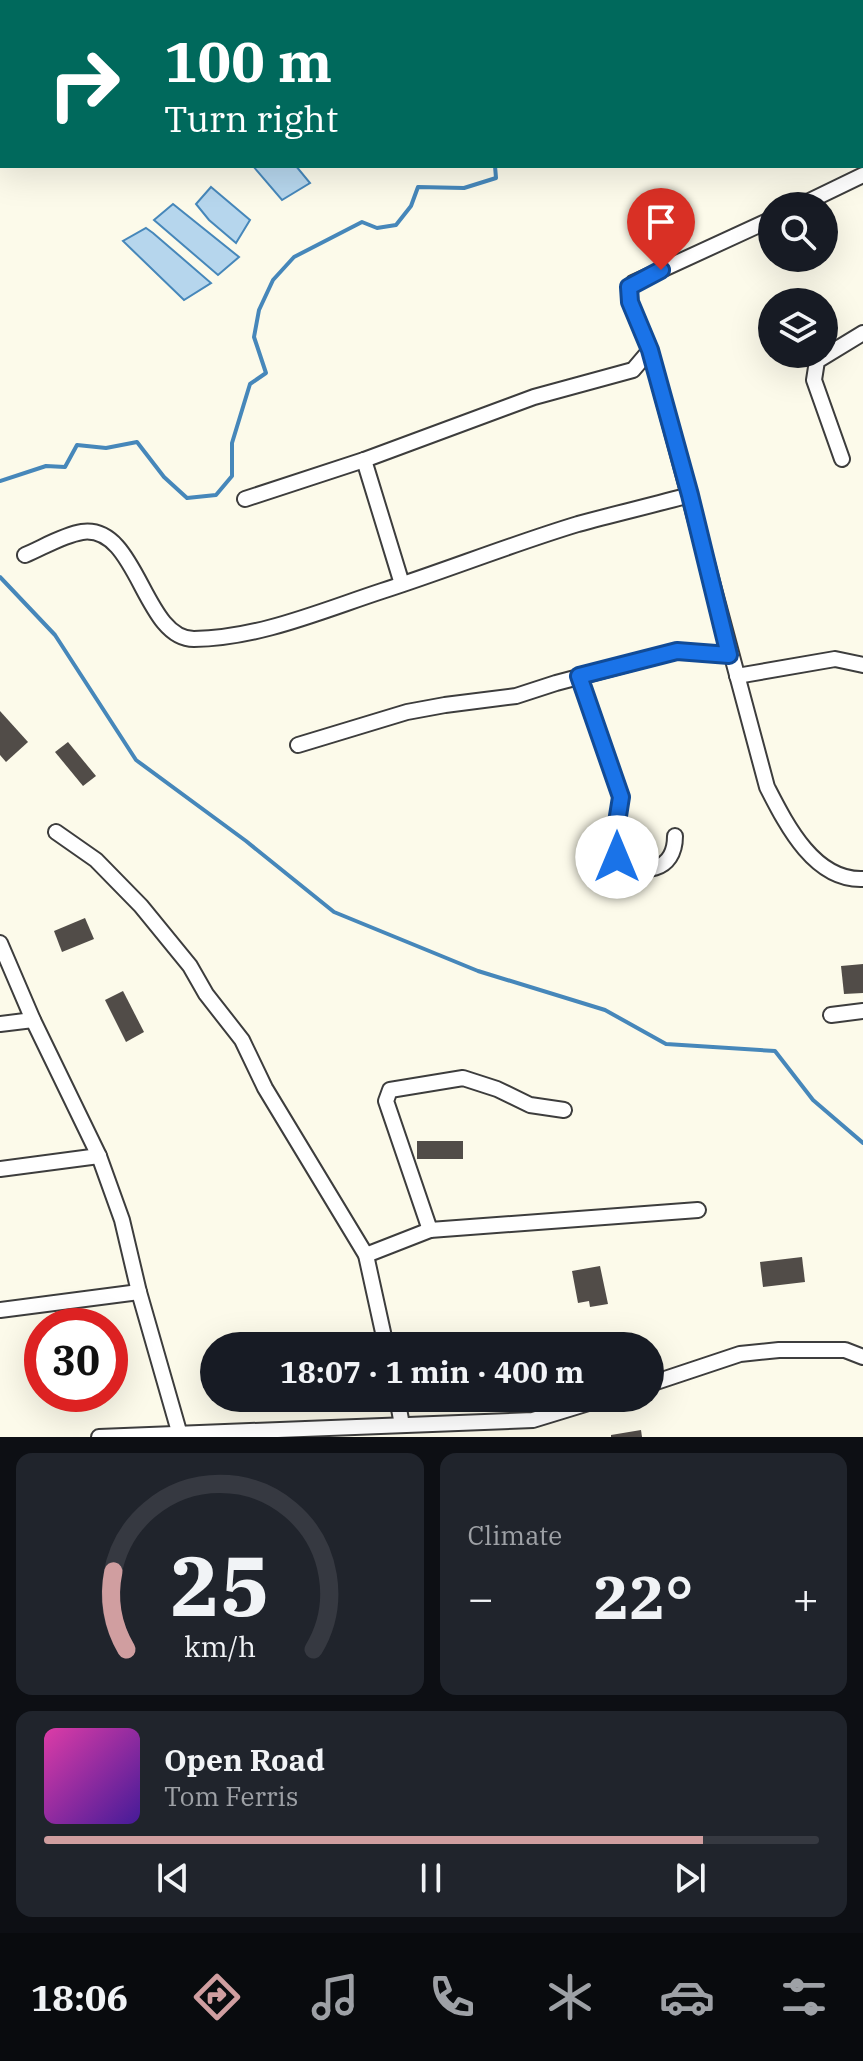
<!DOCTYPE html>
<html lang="en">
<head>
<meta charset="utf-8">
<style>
	body { margin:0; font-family:"IBM Plex Serif",serif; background:#20242c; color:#f1f3f6; height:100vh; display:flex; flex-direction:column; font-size:30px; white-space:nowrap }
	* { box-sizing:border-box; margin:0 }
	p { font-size:26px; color:#9ea1a6 }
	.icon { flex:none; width:44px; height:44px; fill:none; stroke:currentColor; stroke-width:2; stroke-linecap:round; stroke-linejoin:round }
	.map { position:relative; height:1437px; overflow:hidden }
	.details { display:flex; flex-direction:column; gap:16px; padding:16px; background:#0d0f14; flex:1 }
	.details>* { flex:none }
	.top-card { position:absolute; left:0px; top:0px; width:864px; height:168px; box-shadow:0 8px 32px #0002; background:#00695c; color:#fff; overflow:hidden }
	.controls { position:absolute; left:758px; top:192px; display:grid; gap:16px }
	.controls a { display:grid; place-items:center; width:80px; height:80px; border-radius:50%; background:#171b24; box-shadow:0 8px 32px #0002; font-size:40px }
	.speed { position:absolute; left:24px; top:1308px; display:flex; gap:16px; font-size:40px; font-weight:700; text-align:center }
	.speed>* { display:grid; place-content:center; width:104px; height:104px; border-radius:50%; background:#171b24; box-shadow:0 8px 32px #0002; line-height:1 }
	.speed .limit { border:12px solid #d22; background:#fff; color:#111 }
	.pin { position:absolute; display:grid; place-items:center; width:68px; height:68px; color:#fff; margin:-82px -34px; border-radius:50% 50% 50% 0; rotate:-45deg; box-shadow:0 0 8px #0007 }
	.pin .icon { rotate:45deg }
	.me { position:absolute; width:88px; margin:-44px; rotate:0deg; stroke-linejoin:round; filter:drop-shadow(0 0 6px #0008) }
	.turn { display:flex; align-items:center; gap:28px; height:168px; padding:0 32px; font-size:36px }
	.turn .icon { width:104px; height:104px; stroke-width:2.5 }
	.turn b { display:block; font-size:56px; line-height:68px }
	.big { font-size:60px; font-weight:700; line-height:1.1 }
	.details .card { flex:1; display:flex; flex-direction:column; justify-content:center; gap:12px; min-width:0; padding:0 28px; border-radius:16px; background:#20242c }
	.details .dial { align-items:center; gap:0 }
	.dial svg { height:208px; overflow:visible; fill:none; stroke:#363941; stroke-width:7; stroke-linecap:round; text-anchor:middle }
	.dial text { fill:#f1f3f6; stroke:none }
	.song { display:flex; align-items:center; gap:24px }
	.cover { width:96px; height:96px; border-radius:12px; background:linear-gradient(135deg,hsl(320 70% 55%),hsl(260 70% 35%)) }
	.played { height:8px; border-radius:4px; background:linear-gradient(90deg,#d09ea0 85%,#363941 85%) }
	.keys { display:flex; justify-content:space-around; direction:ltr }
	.heat { display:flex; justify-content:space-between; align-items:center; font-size:44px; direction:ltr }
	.details .tiles { flex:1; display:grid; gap:16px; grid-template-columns:1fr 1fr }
	.card:last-child { grid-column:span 2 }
	.trip { position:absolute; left:200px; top:1332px; width:464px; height:80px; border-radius:40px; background:#171b24; box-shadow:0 8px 32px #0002; font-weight:700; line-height:80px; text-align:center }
	.dock { display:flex; height:128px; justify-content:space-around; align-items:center; background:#090b0e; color:#9ea1a6 }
	.dock .icon { width:56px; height:56px }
	.dock .selected { color:#d09ea0 }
	.dock b { font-size:36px; color:#f1f3f6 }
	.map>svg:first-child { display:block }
	.water { fill:#b6d6ed; stroke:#4687ba; stroke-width:2 }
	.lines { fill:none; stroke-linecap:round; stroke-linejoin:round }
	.stream { stroke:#4687ba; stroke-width:4 }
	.building { fill:#514c48 }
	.minor-casing { stroke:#3d3d3d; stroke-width:18 }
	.minor { stroke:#fff; stroke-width:14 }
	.route-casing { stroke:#114b97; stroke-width:20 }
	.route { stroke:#1a73e8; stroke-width:14 }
</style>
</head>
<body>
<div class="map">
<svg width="863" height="1437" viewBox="0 0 863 1437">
	<rect width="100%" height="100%" fill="#fcfaea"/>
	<!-- water -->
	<g class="water">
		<polygon points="253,166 296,166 310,183 282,200"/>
		<polygon points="211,187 250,220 236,243 209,220 196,204"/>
		<polygon points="173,204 239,257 218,275 154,220"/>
		<polygon points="146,228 153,233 211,283 184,300 123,241"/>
	</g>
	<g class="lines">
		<!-- stream -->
		<g class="stream">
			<polyline points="519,2 519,0"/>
			<polyline points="0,481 46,466 65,467 77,445 106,448 137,442 164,477 187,498 216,495 232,476 232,443 250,384 266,373 254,337 259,310 273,280 294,257 362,222 377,228 396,225 411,206 418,187 464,188 496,178 495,166"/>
			<polyline points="0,577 55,635 136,760 246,841 334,912 478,971 605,1010 666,1044 775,1051 813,1100 863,1143"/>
		</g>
	</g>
	<!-- building -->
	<g class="building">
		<polygon points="0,711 28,742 6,762 0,755"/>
		<polygon points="68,742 96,776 83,786 55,752"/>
		<polygon points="85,918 94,939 62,952 54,931"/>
		<polygon points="863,964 863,993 844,994 841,966"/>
		<polygon points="123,991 144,1032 126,1042 105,1000"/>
		<rect x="417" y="1141" width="46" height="18"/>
		<polygon points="802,1257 805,1282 763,1287 760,1262"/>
		<polygon points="600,1266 608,1304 590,1307 589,1301 578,1303 572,1271"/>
		<polygon points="641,1430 642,1437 611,1437 611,1435"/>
	</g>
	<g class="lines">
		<!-- minor casing -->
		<g class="minor-casing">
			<g id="minor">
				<polyline points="91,2 97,0"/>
				<polyline points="799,206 863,175"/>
				<path d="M772,219l-139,64 -4,4 1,15 20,48 117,437c19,37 47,94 96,92"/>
				<polyline points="842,459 814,380 817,361 863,333"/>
				<polyline points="364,460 402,584"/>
				<polyline points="245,499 364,460 534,397 633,370 650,350"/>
				<path d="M25,555c17,-7 38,-20 57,-23 56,-8 61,107 112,107 65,-1 127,-28 188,-48 65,-21 130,-47 196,-67 37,-10 75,-19 112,-29"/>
				<path d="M579,676l42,121 -7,44 3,16c25,20 58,15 58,-21"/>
				<polyline points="737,676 835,659 863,665"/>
				<polyline points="298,745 407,712 445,705 516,696 556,683 677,651 729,655"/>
				<polyline points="56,832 96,860 141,906 190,966 206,994 242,1040 265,1088 366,1255 386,1346"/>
				<polyline points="0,943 33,1020 99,1156 122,1220 139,1292 180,1435"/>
				<polyline points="831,1015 863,1011"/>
				<polyline points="0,1024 33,1020"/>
				<polyline points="0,1169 99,1156"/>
				<polyline points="430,1230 386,1101 390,1090 463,1078 497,1089 530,1105 564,1110"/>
				<polyline points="366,1255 430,1230 698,1210"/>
				<polyline points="0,1310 139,1292"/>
				<polyline points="650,1384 740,1354 779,1350 845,1350 863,1357"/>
				<polyline points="397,1398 402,1425"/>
				<polyline points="99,1437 533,1420 605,1398"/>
			</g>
		</g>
		<!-- minor -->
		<use href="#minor" class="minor"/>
	</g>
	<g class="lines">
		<!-- route casing -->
		<g class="route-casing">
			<polyline id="route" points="617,857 614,841 621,797 579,676 677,651 729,655 690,495 650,350 630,302 629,287 661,270"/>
		</g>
		<!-- route -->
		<use href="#route" class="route"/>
	</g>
</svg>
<div class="controls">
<a><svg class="icon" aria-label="search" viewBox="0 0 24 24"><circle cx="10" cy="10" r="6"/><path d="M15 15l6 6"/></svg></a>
<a><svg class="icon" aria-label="layers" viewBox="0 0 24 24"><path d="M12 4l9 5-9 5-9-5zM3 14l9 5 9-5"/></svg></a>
</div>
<div class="speed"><div class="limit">30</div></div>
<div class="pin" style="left:661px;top:270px;background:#d93025"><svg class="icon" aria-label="arrive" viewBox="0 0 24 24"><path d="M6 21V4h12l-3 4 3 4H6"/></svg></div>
<svg class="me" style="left:617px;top:857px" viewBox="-20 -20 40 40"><circle r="19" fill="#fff"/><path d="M0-13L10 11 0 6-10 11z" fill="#1a73e8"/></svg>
<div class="trip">18:07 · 1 min · 400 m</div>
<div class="top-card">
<div class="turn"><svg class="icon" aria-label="right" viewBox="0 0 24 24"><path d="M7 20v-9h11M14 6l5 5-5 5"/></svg><div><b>100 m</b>Turn right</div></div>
</div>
</div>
<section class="details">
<div class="tiles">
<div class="card dial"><svg viewBox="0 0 100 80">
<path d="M14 69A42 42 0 1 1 86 69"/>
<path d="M14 69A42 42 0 0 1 9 39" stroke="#d09ea0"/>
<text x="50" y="56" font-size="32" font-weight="700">25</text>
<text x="50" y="72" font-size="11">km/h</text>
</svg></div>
<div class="card"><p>Climate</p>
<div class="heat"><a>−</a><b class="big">22°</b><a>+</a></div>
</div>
<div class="card">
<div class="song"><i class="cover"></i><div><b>Open Road</b><p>Tom Ferris</p></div></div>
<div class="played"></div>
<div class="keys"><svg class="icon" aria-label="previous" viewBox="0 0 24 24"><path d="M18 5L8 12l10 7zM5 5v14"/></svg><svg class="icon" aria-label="pause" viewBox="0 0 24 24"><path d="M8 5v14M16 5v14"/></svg><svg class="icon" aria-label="next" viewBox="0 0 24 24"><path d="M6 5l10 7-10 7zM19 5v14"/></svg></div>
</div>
</div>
</section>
<nav class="dock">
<b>18:06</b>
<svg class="icon selected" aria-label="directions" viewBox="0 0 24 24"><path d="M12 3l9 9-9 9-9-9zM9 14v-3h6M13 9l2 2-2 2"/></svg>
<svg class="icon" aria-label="music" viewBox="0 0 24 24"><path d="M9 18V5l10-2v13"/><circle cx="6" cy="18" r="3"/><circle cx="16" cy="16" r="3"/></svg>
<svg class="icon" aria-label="phone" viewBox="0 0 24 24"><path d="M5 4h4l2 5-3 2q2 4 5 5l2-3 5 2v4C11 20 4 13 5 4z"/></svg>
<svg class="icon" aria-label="climate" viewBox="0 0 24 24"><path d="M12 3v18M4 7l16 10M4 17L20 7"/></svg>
<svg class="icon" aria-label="car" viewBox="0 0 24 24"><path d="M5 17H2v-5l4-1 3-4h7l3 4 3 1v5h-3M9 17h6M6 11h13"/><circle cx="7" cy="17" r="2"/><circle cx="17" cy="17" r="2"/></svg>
<svg class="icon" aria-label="filters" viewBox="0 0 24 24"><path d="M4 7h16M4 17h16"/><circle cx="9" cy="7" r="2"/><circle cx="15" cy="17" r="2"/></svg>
</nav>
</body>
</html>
